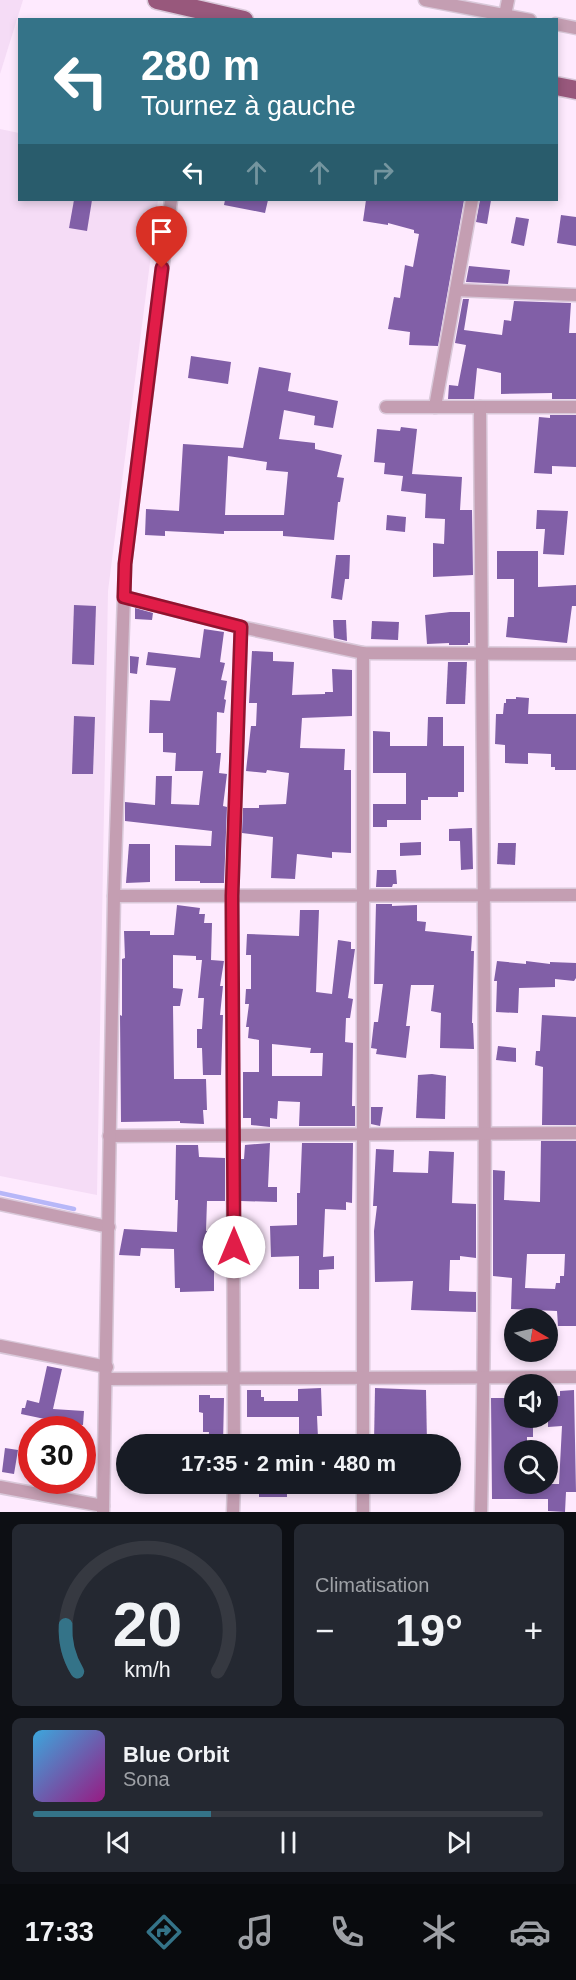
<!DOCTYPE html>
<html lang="fr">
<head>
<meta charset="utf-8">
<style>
	body { margin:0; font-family:Arial,sans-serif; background:#242831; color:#f1f3f6; height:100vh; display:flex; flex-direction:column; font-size:22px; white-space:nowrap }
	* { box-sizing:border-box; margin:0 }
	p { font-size:20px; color:#9ea1a6 }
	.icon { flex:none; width:33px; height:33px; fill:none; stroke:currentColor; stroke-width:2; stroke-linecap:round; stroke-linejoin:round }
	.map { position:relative; height:1512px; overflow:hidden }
	.panel { display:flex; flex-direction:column; gap:12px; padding:12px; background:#0d0f14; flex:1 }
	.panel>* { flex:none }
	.guide { position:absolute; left:18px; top:18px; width:540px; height:183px; border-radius:0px; box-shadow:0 3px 9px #0003; background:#347388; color:#fff; overflow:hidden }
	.needle { width:39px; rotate:99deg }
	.buttons { position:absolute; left:504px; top:1308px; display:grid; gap:12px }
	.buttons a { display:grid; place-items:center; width:54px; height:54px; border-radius:50%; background:#171b24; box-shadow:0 3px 9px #0003; font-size:30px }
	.speed { position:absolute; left:18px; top:1416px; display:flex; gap:12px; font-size:30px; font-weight:700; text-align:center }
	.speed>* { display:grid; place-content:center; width:78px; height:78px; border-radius:50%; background:#171b24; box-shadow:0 3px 9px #0003; line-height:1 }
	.speed .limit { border:9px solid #d22; background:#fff; color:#111 }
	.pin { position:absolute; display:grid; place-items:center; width:51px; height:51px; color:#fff; margin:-62px -26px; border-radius:50% 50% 50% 0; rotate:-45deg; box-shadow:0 0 6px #0007 }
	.pin .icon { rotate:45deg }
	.me { position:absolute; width:66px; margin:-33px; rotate:0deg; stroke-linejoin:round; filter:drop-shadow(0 0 4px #0008) }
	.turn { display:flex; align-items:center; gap:21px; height:126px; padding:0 24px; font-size:27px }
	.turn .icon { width:78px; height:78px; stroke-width:2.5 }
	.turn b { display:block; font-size:42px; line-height:51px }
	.lanes { display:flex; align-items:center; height:57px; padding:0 24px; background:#0003; justify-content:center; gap:30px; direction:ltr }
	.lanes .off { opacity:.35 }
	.big { font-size:45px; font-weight:600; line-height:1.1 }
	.panel .widget { flex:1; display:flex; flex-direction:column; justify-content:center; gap:9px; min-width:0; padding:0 21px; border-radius:9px; background:#242831 }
	.panel .dial { align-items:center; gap:0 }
	.dial svg { height:156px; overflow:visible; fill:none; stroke:#363941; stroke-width:7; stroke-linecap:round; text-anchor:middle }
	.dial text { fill:#f1f3f6; stroke:none }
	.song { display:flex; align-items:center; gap:18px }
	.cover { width:72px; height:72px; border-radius:9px; background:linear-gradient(135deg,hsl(200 70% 55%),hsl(310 70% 35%)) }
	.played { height:6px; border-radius:3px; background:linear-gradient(90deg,#347388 35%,#363941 35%) }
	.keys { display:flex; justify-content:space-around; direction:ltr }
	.heat { display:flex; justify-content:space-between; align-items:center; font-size:33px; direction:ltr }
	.panel .tiles { flex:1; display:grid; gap:12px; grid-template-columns:1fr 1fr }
	.widget:last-child { grid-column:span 2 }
	.trip { position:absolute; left:116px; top:1434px; width:345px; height:60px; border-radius:30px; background:#171b24; box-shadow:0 3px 9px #0003; font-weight:600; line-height:60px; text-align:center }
	.tab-bar { display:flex; height:96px; justify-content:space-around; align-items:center; background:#090b0e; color:#9ea1a6 }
	.tab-bar .icon { width:42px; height:42px }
	.tab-bar .current { color:#347388 }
	.tab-bar b { font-size:27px; color:#f1f3f6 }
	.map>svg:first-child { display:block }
	.built { fill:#f5dcf6 }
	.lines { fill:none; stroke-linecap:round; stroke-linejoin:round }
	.stream { stroke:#b7b7f8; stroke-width:4.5 }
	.building { fill:#815fa7; fill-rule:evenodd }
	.street-casing { stroke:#d9c8d9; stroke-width:15 }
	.primary-casing { stroke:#d9c8d9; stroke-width:21 }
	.street { stroke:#c49eb2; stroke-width:12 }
	.primary { stroke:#98587c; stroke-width:18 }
	.route-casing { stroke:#92132f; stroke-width:15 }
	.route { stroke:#e11d48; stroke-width:10 }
</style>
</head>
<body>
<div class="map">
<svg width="576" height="1512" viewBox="0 0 576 1512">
	<rect width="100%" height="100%" fill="#feeafe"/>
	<!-- built -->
	<g class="built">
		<polygon points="0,0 23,0 0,74"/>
		<polygon points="0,129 19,133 20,200 158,200 108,591 97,1195 0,1176"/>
	</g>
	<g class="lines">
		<!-- stream -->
		<polyline class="stream" points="0,1193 74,1209"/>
	</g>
	<!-- building -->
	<g class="building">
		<polygon points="74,200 92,200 87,231 69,228"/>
		<polygon points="225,200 268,200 265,213 224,205"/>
		<polygon points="366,200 464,200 438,346 409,345 410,332 388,329 394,297 400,298 405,265 413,267 419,234 414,233 414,230 388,223 388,225 363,221"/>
		<polygon points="480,200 491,200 487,224 476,222"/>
		<polygon points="561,215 576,217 576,246 557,243"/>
		<polygon points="516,217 529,219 524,246 511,243"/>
		<polygon points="469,266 510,270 508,284 466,282"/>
		<polygon points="463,299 469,299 464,330 502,335 504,320 511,321 514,301 571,303 569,333 576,333 576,399 552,399 552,393 501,394 501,373 477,368 474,399 448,399 449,385 458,386 466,345 455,343"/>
		<polygon points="191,356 231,362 228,384 188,378"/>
		<path d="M259,367l32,6 -3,18 50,10 -5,27 -19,-3 1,-9 -31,-6 -5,29 36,4v6l27,6 -5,22 7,1 -4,24h-2l-4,38 -51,-4v-5h-59v3l-59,-3v5l-20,-1 1,-26 33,2 4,-67 60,4zM228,456l39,6 -1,8 22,2 -4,43h-59z"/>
		<polygon points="550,415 576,415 576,467 552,466 552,474 534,473 539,417 550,418"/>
		<polygon points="401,427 417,429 412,474 462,477 460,510 472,510 473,575 433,577 433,543 444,544 445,519 425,518 426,494 401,491 403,476 384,474 385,463 374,462 377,429 400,431"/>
		<polygon points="537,510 568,511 564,555 543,554 545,529 536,529"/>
		<polygon points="387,515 406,517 405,532 386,530"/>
		<polygon points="497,551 538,551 538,587 576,585 576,606 572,606 567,643 506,637 508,617 514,617 514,579 497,579"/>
		<polygon points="336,555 350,555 349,579 345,579 342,600 331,598"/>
		<polygon points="74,605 96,606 94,665 72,664"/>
		<polygon points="135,608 153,613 152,620 135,619"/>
		<polygon points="450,612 470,612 470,643 468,643 468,645 449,645 449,643 427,644 425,615"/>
		<polygon points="333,620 346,620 347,641 334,638"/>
		<polygon points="372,621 399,622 398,640 371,639"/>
		<polygon points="204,629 224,632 220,662 225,663 221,680 227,681 224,699 226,700 224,713 217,712 216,753 221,753 219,773 227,774 223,806 227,807 224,883 200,883 200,881 175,881 175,845 211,846 212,831 125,821 125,802 155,805 156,776 172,776 171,804 199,805 203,771 175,771 176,753 163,752 163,733 149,733 150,700 170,701 176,668 146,665 148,652 200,658"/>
		<polygon points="252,651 273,652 273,661 294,662 292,695 325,694 325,692 333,692 332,669 352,670 352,716 302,718 300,748 345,749 344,770 351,770 351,853 332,852 332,858 297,854 295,879 271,878 273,837 242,833 243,808 259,808 259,805 286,804 289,773 267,770 266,773 246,771 251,726 256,726 257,703 249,703"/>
		<polygon points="130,656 139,657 137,674 130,673"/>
		<polygon points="448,662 467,662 465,704 446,704"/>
		<polygon points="516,697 529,698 528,714 576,714 576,770 555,770 555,767 551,767 551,754 528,753 528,764 505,763 505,745 495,744 496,714 503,714 504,703 506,703 506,699 516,699"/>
		<polygon points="74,716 95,717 93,774 72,774"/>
		<polygon points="428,717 443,717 443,746 464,746 464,792 458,792 458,797 428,797 428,800 421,800 421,820 387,820 387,827 373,827 373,804 406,804 406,773 373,773 373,731 390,732 390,746 427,746"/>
		<polygon points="472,828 473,869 461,870 460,841 449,841 449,829"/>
		<polygon points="421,842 421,855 400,856 400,843"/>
		<polygon points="498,843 516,843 515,865 497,864"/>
		<polygon points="129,844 150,844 150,882 126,883"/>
		<polygon points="377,870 396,870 397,884 393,884 392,887 376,887"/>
		<polygon points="376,904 392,904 392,906 417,905 417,921 426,922 425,931 472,936 471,951 474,951 472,1023 473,1023 474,1049 440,1048 441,1013 431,1011 434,985 411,985 406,1026 410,1026 406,1058 376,1054 377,1049 371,1048 374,1022 378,1022 383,984 374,984"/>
		<polygon points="177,905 200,908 199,914 205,914 204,923 212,923 211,960 224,961 220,986 223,986 220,1015 223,1015 221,1075 203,1075 202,1048 197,1048 197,1029 202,1029 204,998 198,998 202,960 196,960 196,956 173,955 173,988 183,989 180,1006 173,1006 174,1079 206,1079 207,1110 203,1110 204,1124 180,1123 180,1121 121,1122 120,1015 122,1016 122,959 125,958 124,931 150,931 150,935 174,935"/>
		<path d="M300,910h19l-3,82 16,2 6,-54 13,2v7h4l-7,49 5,1 -3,19h-4l-1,24 8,1 -1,63h3v20h-56l1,-24 -22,-1 -1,18 -7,-1v9l-19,-2v-7h-8v-46h16v-32l-11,-2 1,-11h-3l3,-23h-4l1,-15h5v-34h-5l1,-21 52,2zM272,1044l39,4 -1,5h13l-1,23h-50z"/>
		<polygon points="497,961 526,964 526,961 550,964 550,962 576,963 576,978 574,981 555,979 555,987 519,988 518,1013 496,1012 497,981 494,981"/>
		<polygon points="542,1015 576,1017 576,1125 542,1125 543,1067 535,1065 536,1051 540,1051"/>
		<polygon points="498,1046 516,1048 516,1062 496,1060"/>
		<polygon points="432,1074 446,1076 445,1119 416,1118 418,1075"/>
		<polygon points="371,1107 383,1107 380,1126 371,1124"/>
		<path d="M541,1141h35v185h-18l-1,-15 -46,-2 1,-31 -19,-2v-106l12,1 -1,29 36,2zM527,1254h38l-1,22h-4v7h-4l-1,6 -30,-1z"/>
		<polygon points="270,1143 268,1187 277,1187 277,1202 241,1201 241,1159 244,1159 245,1145"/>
		<polygon points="302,1143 353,1143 352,1203 346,1202 346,1210 325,1209 323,1257 334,1256 334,1269 319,1270 319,1289 299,1289 299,1256 271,1257 270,1226 297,1225 297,1193 300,1193"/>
		<polygon points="176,1145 198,1145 199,1157 225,1158 225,1201 207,1201 206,1231 223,1230 223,1257 214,1257 214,1291 180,1292 180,1288 175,1288 174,1249 141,1248 140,1256 119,1255 124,1229 177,1232 178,1200 175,1200"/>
		<polygon points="376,1149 394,1150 393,1172 428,1173 429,1151 454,1152 452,1203 476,1204 476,1258 460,1256 460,1260 450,1260 449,1291 476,1292 476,1312 411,1310 413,1281 375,1282 374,1231 377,1206 373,1206"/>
		<polygon points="47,1366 62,1369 53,1409 84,1411 83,1425 59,1424 59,1422 21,1414 22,1408 25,1408 27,1400 39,1403"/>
		<polygon points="321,1388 322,1416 317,1416 318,1438 299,1439 299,1417 247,1417 247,1390 261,1390 261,1397 264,1397 264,1401 298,1401 298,1389"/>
		<polygon points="375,1388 426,1390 427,1444 374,1443"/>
		<polygon points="574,1390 576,1492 566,1492 565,1512 548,1511 548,1499 492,1499 491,1398 511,1398 511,1418 533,1418 533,1437 527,1437 527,1450 514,1450 514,1484 559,1484 562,1426 548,1427 548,1396 560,1396 560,1391"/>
		<polygon points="199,1395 210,1395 210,1398 224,1398 223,1444 208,1444 209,1432 203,1432 203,1413 199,1412"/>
		<polygon points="5,1448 18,1450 14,1474 2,1472"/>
		<rect x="259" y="1484" width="28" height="13"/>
	</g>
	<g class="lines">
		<!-- street casing -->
		<g class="street-casing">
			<g id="street">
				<polyline points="425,0 530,20"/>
				<polyline points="504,20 508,0"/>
				<polyline points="556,24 576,28"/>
				<polyline points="456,290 576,295"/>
				<polyline points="386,407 576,407"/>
				<polyline points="435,407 472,200"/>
				<path d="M480,407c2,368 9,737 1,1105"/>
				<polyline points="124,597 241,627 363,653 576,654"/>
				<polyline points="114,896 576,895"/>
				<polyline points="109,1136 576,1133"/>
				<polyline points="0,1204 109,1227"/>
				<polyline points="0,1346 107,1367"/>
				<polyline points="106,1379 576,1377"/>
				<polyline points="234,1444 232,896 241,627"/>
				<polyline points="363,1444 363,653"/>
				<polyline points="0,1487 103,1506"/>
				<polyline points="103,1512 114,896 125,564 171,200"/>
				<polyline points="233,1512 234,1484"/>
				<polyline points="363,1512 363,1484"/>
			</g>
		</g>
		<!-- primary casing -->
		<g class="primary-casing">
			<g id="primary">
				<polyline points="157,0 244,20"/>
				<polyline points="556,86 576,90"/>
			</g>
		</g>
		<!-- street -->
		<use href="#street" class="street"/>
		<!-- primary -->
		<use href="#primary" class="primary"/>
	</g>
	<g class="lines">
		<!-- route casing -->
		<g class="route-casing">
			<polyline id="route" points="162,268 125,564 124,597 241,627 232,896 234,1247"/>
		</g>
		<!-- route -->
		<use href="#route" class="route"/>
	</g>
</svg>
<div class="buttons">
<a><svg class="needle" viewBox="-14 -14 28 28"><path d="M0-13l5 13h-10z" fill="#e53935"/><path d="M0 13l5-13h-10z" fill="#9ea1a6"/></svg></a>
<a><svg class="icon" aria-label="sound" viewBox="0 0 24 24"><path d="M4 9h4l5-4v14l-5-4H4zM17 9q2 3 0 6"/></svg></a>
<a><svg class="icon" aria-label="search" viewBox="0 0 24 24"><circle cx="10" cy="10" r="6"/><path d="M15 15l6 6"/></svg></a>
</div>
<div class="speed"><div class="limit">30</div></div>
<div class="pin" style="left:162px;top:268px;background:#d93025"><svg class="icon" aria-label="arrive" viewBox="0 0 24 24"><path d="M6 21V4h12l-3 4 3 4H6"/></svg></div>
<svg class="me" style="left:234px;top:1247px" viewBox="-20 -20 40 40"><circle r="19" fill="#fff"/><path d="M0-13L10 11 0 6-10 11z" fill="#e11d48"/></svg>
<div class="trip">17:35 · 2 min · 480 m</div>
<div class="guide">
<div class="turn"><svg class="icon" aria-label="left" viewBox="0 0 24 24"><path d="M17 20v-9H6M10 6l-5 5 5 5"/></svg><div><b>280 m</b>Tournez à gauche</div></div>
<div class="lanes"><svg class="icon" aria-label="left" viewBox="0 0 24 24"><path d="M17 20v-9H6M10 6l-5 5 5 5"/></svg><svg class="icon off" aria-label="ahead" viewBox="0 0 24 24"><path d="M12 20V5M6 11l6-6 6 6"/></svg><svg class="icon off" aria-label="ahead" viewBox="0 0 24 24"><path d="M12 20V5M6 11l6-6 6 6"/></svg><svg class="icon off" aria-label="right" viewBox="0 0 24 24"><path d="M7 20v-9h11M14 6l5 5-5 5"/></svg></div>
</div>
</div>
<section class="panel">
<div class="tiles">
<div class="widget dial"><svg viewBox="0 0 100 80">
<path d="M14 69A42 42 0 1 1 86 69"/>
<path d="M14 69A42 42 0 0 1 8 45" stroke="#347388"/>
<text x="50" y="56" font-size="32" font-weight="700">20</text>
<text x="50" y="72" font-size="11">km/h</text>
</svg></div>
<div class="widget"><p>Climatisation</p>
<div class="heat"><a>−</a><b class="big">19°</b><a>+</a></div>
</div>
<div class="widget">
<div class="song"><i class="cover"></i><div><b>Blue Orbit</b><p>Sona</p></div></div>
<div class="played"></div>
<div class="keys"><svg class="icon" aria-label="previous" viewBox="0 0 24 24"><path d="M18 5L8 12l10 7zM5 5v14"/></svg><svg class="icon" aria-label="pause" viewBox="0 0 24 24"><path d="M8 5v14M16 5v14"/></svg><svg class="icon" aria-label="next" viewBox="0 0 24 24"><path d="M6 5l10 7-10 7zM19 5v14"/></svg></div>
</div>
</div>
</section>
<nav class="tab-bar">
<b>17:33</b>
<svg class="icon current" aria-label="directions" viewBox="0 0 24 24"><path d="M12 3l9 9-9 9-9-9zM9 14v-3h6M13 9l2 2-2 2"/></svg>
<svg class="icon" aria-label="music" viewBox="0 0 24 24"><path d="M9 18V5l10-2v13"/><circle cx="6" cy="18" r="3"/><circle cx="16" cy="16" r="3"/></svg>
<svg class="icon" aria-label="phone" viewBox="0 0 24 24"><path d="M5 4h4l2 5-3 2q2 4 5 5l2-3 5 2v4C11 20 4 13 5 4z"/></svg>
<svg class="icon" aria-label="climate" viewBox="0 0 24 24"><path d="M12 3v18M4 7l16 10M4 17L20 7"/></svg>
<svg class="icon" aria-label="car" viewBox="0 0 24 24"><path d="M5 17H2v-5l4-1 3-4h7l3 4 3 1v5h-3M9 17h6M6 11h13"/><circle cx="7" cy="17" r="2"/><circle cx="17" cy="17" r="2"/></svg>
</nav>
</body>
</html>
